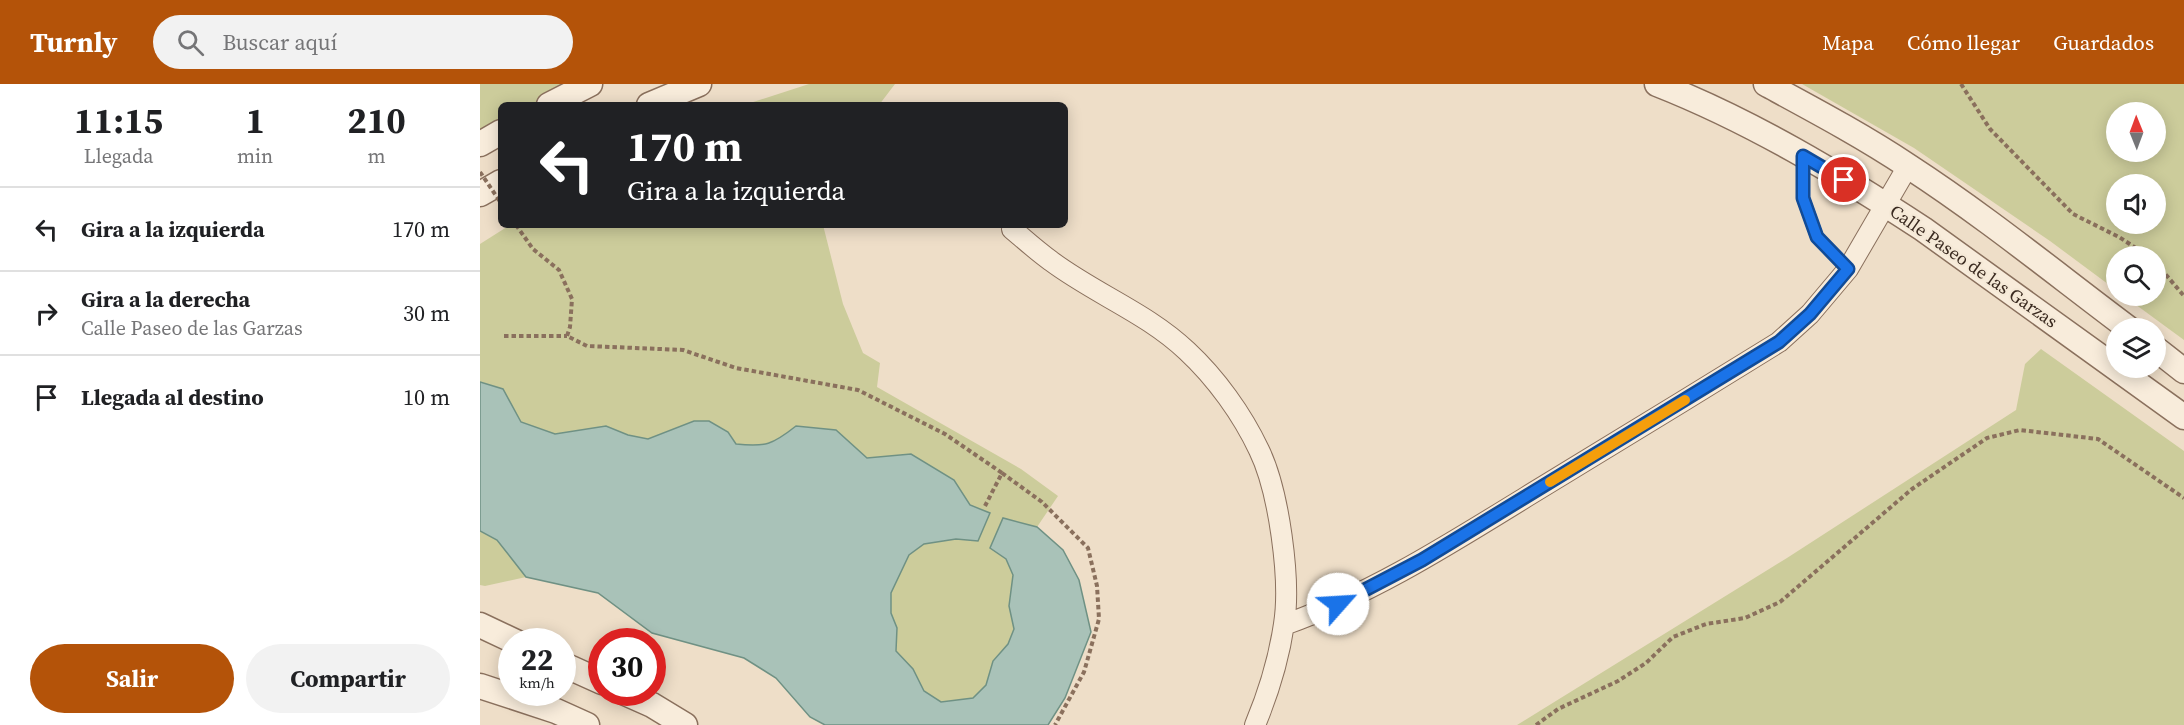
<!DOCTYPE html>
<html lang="es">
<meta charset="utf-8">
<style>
:root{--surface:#fff;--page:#f2f2f2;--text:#202124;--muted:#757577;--line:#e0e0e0;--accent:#b45309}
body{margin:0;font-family:"Source Serif 4",serif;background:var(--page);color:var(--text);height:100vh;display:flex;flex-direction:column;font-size:22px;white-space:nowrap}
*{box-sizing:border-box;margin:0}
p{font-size:20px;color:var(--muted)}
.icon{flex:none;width:33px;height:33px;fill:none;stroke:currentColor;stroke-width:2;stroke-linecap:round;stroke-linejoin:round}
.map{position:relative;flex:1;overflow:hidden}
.panel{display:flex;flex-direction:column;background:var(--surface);width:480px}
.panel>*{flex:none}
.top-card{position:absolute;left:18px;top:18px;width:570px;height:126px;border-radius:9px;box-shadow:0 3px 15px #0003;background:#202124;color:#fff;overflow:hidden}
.needle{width:39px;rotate:359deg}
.buttons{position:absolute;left:1626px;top:18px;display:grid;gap:12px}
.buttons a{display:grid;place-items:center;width:60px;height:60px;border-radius:50%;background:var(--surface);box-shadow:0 3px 15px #0003;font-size:30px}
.speed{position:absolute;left:18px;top:544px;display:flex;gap:12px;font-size:30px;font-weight:700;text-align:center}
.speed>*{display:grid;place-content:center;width:78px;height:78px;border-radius:50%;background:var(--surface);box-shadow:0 3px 15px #0003;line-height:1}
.speed small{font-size:15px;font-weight:400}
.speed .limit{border:9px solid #d22;background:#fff;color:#111}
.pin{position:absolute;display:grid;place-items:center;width:51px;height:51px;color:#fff;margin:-26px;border:3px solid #fff;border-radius:50%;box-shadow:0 2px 6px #0007}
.me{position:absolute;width:66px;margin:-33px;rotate:64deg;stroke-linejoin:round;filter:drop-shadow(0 0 4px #0008)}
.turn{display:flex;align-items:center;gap:21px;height:126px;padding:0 30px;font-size:27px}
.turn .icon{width:78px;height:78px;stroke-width:2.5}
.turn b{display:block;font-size:42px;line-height:51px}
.eta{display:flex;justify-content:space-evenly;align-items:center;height:102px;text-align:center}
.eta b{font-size:36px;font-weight:700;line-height:42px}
.cta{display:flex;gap:12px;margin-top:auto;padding:12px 30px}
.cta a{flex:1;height:69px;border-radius:36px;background:var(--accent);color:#fff;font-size:24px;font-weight:700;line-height:69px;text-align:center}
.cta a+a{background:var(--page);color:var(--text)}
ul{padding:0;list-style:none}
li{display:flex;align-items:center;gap:18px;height:84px;padding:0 30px;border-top:2px solid var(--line)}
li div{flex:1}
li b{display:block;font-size:22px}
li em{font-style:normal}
header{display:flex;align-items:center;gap:36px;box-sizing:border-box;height:84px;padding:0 30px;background:var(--accent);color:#fff}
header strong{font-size:28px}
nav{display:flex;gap:33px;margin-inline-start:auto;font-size:21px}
.search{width:420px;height:54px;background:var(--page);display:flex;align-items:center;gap:15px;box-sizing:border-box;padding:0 21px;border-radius:33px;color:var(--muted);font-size:22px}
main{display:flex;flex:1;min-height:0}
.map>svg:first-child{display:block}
.green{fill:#cccc9b;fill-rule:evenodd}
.water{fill:#a9c2b8;stroke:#6f9184;stroke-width:1.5}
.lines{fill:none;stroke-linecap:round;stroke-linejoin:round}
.service-casing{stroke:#8a705d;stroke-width:14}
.minor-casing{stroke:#8a705d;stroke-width:22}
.tertiary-casing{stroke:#8a705d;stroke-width:27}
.path{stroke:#8a705d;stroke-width:4;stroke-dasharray:4.5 3;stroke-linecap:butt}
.service{stroke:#f8ecdb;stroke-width:10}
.minor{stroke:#f8ecdb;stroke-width:20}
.tertiary{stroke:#f8ecdb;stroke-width:24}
.path-bridge{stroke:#8a705d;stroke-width:4;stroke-dasharray:4.5 3;stroke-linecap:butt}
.route-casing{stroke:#114b97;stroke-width:15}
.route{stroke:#1a73e8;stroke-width:10}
.slow{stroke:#f59e0b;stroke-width:10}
.labels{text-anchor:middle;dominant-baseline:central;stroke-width:4.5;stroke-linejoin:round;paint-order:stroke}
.street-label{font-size:18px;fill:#3a2a20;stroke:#f5e9d7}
</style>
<header>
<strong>Turnly</strong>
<div class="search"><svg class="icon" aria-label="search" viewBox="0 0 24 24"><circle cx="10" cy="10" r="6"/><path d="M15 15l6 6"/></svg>Buscar aquí</div>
<nav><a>Mapa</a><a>Cómo llegar</a><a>Guardados</a></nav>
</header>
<main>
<section class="panel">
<div class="eta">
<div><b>11:15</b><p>Llegada</p></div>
<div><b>1</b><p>min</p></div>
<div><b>210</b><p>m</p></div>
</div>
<ul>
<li><svg class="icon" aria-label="left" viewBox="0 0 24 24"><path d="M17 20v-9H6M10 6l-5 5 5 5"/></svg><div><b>Gira a la izquierda</b></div><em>170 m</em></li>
<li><svg class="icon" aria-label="right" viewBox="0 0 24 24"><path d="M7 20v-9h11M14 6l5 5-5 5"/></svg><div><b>Gira a la derecha</b><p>Calle Paseo de las Garzas</p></div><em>30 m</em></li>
<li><svg class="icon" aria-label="arrive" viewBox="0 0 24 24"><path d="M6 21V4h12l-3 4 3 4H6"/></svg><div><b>Llegada al destino</b></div><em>10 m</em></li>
</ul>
<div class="cta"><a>Salir</a><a>Compartir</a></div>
</section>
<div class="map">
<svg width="1704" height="641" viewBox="0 0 1704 641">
<rect width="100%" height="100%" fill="#eedec8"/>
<path class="green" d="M0,0H94L52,21H21V41L0,56Z
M329,0H415L399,21H264Z
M1322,0H1704V256L1644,212H1676V172H1636V206L1570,157L1434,64ZM1676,28V68H1636V28ZM1676,100V140H1636V100Z
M30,141H343L363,220L383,269L400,279L397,303L541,385L578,412L557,443L523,434L511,464L526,475L533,491L529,522L534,545L528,560L513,577L506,601L493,614L461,618L444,607L433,585L416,567L417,544L411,529V509L429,471L444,460L476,455L498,457L509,429L490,421L474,396L431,370L387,374L356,346L317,342C292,361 286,363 255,360L248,348L214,337L168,355L148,351L126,342L75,350L41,338L23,305L0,298V160Z
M1561,265L1704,367V641H1037L1307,474L1536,326L1545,280Z
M0,447L17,456L46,493L5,502L0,501Z"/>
<path class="water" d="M0,298L23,305L41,338L75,350L126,342L148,351L168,355L214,337H229L248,348L256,360C286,363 292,361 316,342L356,346L387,374L431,370L474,396L490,421L510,429L498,457L476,455L444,460L429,471L411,509V529L417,544L416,567L433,585L444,607L461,618L493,614L506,601L513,577L528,560L534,545L529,522L533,491L526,475L510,464L523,434L557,443L583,466L599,496L611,548L585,614L568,641H345L330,633L296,594L264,574L172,549L118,509L46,493L17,456L0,447Z"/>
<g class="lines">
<g class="service-casing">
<path id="service" d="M1323,72V114L1337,153L1368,185"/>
</g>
<g class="minor-casing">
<path id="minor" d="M532,145C545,156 557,167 571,177C615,210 667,229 707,267C736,294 762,330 779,366C799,407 811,496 804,540C799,574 788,610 775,641
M804,541C891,510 968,461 1046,413C1130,362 1215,310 1299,258L1330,230L1368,185L1428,82"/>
</g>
<g class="tertiary-casing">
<path id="tertiary" d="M1177,0C1271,37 1359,90 1443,145L1704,333
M1286,0C1334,26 1383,52 1428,82C1505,132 1576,190 1648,244
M69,21L110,0
M169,21L219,0
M0,60L21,48
M0,110L21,98
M1676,265L1704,287
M0,541L36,558
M82,580L122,598
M0,602L76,627L107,641
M145,609L172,621L205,641"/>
</g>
<path class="path" d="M1481,0L1510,45L1593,130L1639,153L1668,172
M36,141L53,165L79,186L92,215L90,243L87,252L107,262L203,266L256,284L378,306L465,350L522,389L505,422
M1676,179L1704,212
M24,252H87
M522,389L562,418L608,464L617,502L619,535L604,588L575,641
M1056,641L1078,625L1138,597L1166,579L1193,553L1226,540L1265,534L1300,518L1432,405L1507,354L1540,346L1618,355L1704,414"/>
<use href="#service" class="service"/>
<use href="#minor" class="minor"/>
<use href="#tertiary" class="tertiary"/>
<path class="path-bridge" d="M0,88L21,119"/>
</g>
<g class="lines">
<g class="route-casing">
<path id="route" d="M858,520L942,476L1299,258L1330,230L1368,185L1337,153L1323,114V72L1364,96"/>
</g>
<use href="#route" class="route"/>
<path class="slow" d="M1070,398L1205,316"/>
</g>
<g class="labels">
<g class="street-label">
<text transform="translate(1494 182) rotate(35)">Calle Paseo de las Garzas</text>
</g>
</g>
</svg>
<div class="buttons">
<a><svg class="needle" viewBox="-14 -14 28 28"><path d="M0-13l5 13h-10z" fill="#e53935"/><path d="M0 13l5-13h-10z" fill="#757577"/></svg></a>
<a><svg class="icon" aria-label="sound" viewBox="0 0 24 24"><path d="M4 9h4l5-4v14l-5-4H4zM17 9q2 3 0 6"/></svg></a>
<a><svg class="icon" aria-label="search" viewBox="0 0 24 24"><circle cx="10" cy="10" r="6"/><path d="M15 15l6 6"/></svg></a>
<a><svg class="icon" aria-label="layers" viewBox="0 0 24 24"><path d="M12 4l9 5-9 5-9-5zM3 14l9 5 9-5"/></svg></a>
</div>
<div class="speed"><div>22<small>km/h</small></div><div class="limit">30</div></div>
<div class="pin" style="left:1364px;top:96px;background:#d93025"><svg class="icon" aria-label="arrive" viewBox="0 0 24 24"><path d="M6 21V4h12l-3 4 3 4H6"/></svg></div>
<svg class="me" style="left:858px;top:520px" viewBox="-20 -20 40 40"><circle r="19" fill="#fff"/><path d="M0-13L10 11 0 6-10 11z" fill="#1a73e8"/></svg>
<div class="top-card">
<div class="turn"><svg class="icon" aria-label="left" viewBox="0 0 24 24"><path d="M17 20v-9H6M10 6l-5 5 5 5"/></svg><div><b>170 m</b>Gira a la izquierda</div></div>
</div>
</div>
</main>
